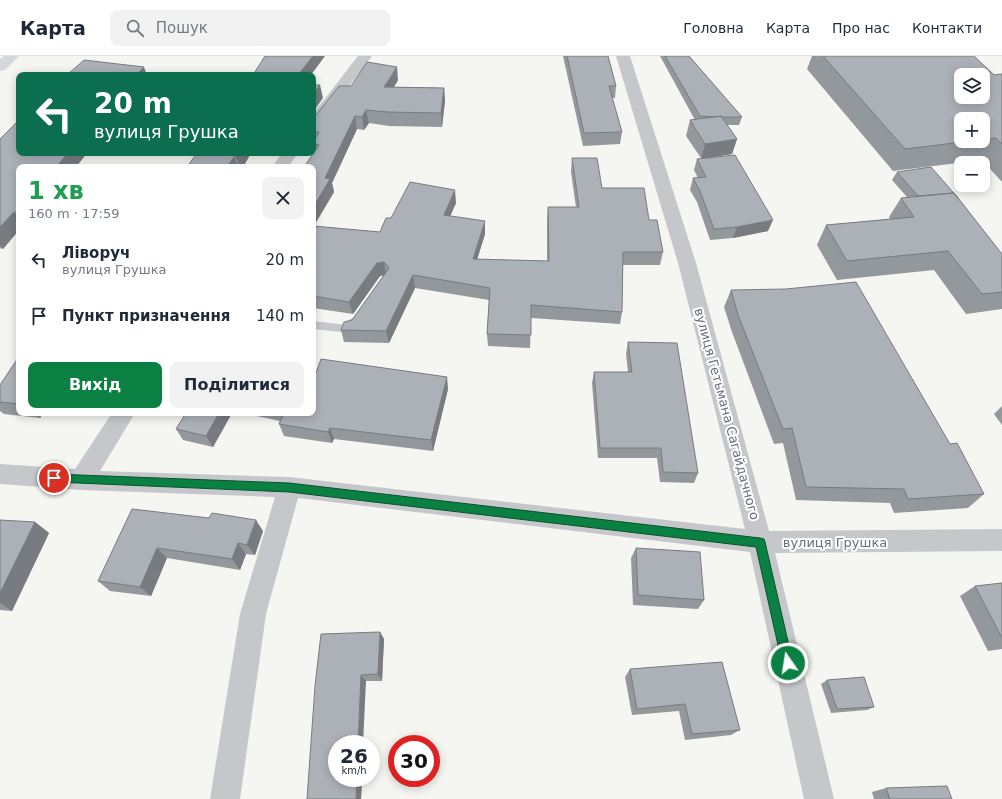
<!DOCTYPE html>
<html lang="uk">
<meta charset="utf-8">
<style>
:root{--surface:#fff;--page:#f2f2f3;--text:#1f2937;--muted:#747a83;--line:#e0e1e3;--accent:#0b8043}
body{margin:0;font-family:"DejaVu Sans",sans-serif;background:var(--page);color:var(--text);height:100vh;display:flex;flex-direction:column;font-size:15px;white-space:nowrap}
*{box-sizing:border-box;margin:0}
p{font-size:13px;color:var(--muted)}
.icon{flex:none;width:22px;height:22px;fill:none;stroke:currentColor;stroke-width:2;stroke-linecap:round;stroke-linejoin:round}
.map{position:relative;flex:1;overflow:hidden}
.panel{position:absolute;left:16px;top:108px;width:300px;height:252px;display:flex;flex-direction:column;background:var(--surface);border-radius:8px;box-shadow:0 2px 10px #0003}
.panel>*{flex:none}
.banner{position:absolute;left:16px;top:16px;width:300px;height:84px;border-radius:8px;box-shadow:0 2px 10px #0003;background:#0b6e4f;color:#fff;overflow:hidden}
.tools{position:absolute;left:954px;top:12px;display:grid;gap:8px}
.tools a{display:grid;place-items:center;width:36px;height:36px;border-radius:8px;background:var(--surface);box-shadow:0 2px 10px #0003;font-size:20px}
.speed{position:absolute;left:328px;top:679px;display:flex;gap:8px;font-size:20px;font-weight:700;text-align:center}
.speed>*{display:grid;place-content:center;width:52px;height:52px;border-radius:50%;background:var(--surface);box-shadow:0 2px 10px #0003;line-height:1}
.speed small{font-size:10px;font-weight:400}
.speed .limit{border:6px solid #d22;background:#fff;color:#111}
.pin{position:absolute;display:grid;place-items:center;width:34px;height:34px;color:#fff;margin:-17px;border:2px solid #fff;border-radius:50%;box-shadow:0 1px 4px #0007}
.me{position:absolute;width:44px;margin:-22px;rotate:347deg;stroke-linejoin:round;filter:drop-shadow(0 0 3px #0008)}
.turn{display:flex;align-items:center;gap:14px;height:84px;padding:0 12px;font-size:18px}
.turn .icon{width:52px;height:52px;stroke-width:2.5}
.turn b{display:block;font-size:28px;line-height:34px}
.round{display:grid;place-items:center;flex:none;width:42px;height:42px;border-radius:8px;background:var(--page)}
.headline{display:flex;align-items:center;justify-content:space-between;height:68px;padding:0 12px}
h1{font-size:24px;font-weight:600;line-height:30px;color:#1e9e55}
.button{display:flex;gap:8px;margin-top:auto;padding:8px 12px}
.button a{flex:1;height:46px;border-radius:8px;background:var(--accent);color:#fff;font-size:16px;font-weight:600;line-height:46px;text-align:center}
.button a+a{background:var(--page);color:var(--text)}
ul{padding:0;list-style:none}
li{display:flex;align-items:center;gap:12px;height:56px;padding:0 12px}
li div{flex:1}
li b{display:block;font-size:15px}
li em{font-style:normal}
header{display:flex;align-items:center;gap:24px;box-sizing:border-box;height:56px;padding:0 20px;background:var(--surface);border-bottom:1px solid var(--line)}
header strong{font-size:19px}
nav{display:flex;gap:22px;margin-inline-start:auto;font-size:14px}
.search{width:280px;height:36px;background:var(--page);display:flex;align-items:center;gap:10px;box-sizing:border-box;padding:0 14px;border-radius:8px;color:var(--muted);font-size:15px}
.map>svg:first-child{display:block}
.lines{fill:none;stroke-linecap:round;stroke-linejoin:round}
.service{fill:#c5c7cb;fill-rule:evenodd}
.minor{fill:#c5c7cb;fill-rule:evenodd}
.secondary{fill:#d4d8dc;fill-rule:evenodd}
.wall{fill:#93989d;fill-rule:evenodd}
.shaded-wall{fill:#787c80}
.building{fill:#abb1b7;stroke:#787c80;fill-rule:evenodd}
.route{fill:#0b8043;stroke:#07532c}
.labels{text-anchor:middle;dominant-baseline:central;stroke-width:4;stroke-linejoin:round;paint-order:stroke}
.street-label{font-size:13px;fill:#647182;stroke:#fff}
</style>
<header>
<strong>Карта</strong>
<div class="search"><svg class="icon" aria-label="search" viewBox="0 0 24 24"><circle cx="10" cy="10" r="6"/><path d="M15 15l6 6"/></svg>Пошук</div>
<nav><a>Головна</a><a>Карта</a><a>Про нас</a><a>Контакти</a></nav>
</header>
<div class="map">
<svg width="1002" height="743" viewBox="0 0 1002 743">
<rect width="100%" height="100%" fill="#f5f5f1"/>
<g class="lines">
<path class="service" d="M354,262L359,266L354,276L350,277L313,273V265L347,269L350,263Z"/>
<path class="minor" d="M358,0H372L318,71L313,73V58Z
M616,0H630L696,207L769,475L1002,473V495L775,497L834,743H804L750,496L298,442L266,558L240,743H210L240,558L275,441L81,434L0,428V408L75,413L112,357H135L100,415L289,421L745,473L678,207Z
M282,97H298L288,111H272Z"/>
<path class="secondary" d="M4,0H19L5,14L0,15V3Z"/>
</g>
<path class="wall" d="M563,0H608L616,30L615,42H612L622,76L620,88L583,90Z
M660,0H689L742,61L739,69H727L737,83L732,98L707,102L768,175L733,182L710,184L697,146L690,134L693,122H698L694,114L697,103L701,102L686,80L690,64H695Z
M812,0H974L994,19L1002,18V126L982,104L893,115L807,13ZM983,63V85H961Z
M398,24L394,31L444,32L445,45L442,71L389,70L369,67L364,74L357,73L332,127L334,136L314,170L380,176L391,162L456,147L450,160L485,178L477,204L547,205V164L548,151H576L571,116L572,102L602,132L649,164L663,196L660,209H623L622,256L620,268L531,262L530,292L488,290L487,278L489,244L415,232L389,287L344,286L341,274L352,264L384,219L380,220L353,258L313,252V111L314,96L313,91V60L316,59L351,30Z
M0,83L87,97L76,111H19V174L3,193L1,192L0,193Z
M251,97L243,111H187Z
M897,116L959,143L1002,198V253L966,258L934,214L837,224L817,189L826,169L890,163L889,161L901,142L907,141L892,124Z
M731,234L950,388L984,438L968,452L894,457L890,447L796,444L783,387L774,388L732,276L724,251Z
M628,286L698,417L694,427L660,426L657,402H598L592,327L594,316H628L626,298Z
M19,302V357H43L40,362L4,358L0,355V329Z
M448,333L433,395L334,383L332,387L284,380L279,368L280,365L242,357H313Z
M1002,350V369L994,358Z
M186,357H232L213,391L183,384L176,373Z
M209,462L263,475L255,499L246,498L240,514L167,502L151,540L110,535L98,525Z
M0,464L35,466L49,477L12,555L0,554Z
M636,492L704,544L698,553L633,549L631,502Z
M1002,527V593L988,595L960,540L975,530Z
M380,576L384,583L382,625H366L337,722H362L361,743H307Z
M630,613L740,674L731,679L685,684L679,655L632,659L625,621Z
M827,624L874,651L867,654L831,657L821,628Z
M886,732L952,743H874L872,736Z"/>
<path class="shaded-wall" d="M313,0H325L311,19H298Z
M144,11L147,19H136Z
M397,11L398,24L386,44L384,31Z
M320,29L323,42L313,56V38Z
M444,32L445,45L442,71L441,57Z
M366,54L369,67L364,74L362,61Z
M355,60L357,73L332,127L334,136L313,171V152L325,122Z
M737,83L732,98L701,103L705,88Z
M68,97H87L76,111H56Z
M238,97H251L243,111H240L236,101Z
M234,101L238,111H227Z
M455,134L456,147L445,172L444,159Z
M14,156L19,164V174L3,193L0,189V171Z
M773,164L768,175L733,182L737,171Z
M485,165V178L473,216V203Z
M384,206L386,219L380,220L353,258L349,246L377,207Z
M413,219L415,232L389,287L386,275Z
M447,321L448,333L433,395L431,384Z
M35,357H43L40,362Z
M219,357H232L213,391L206,380Z
M330,372L334,383L332,387L328,376Z
M256,464L263,475L255,499L247,489Z
M35,466L49,477L12,555L0,547V537Z
M238,487L246,498L240,514L232,503Z
M157,492L167,502L151,540L140,531Z
M380,576L384,583L382,625L378,618Z
M361,619L366,625L363,688H358Z
M357,722H362L361,743H356Z"/>
<path class="building" d="M265,0H313L298,19H253Z
M567,0H608L616,30H609L622,76L584,77Z
M665,0H689L742,61H721V60L716,61L700,60Z
M823,0H974L994,19L1002,18V88L996,82L983,84V63H961V85H971L905,93ZM961,19H983V41H961Z
M84,4L144,11L136,19H67Z
M367,6L397,11L384,31L444,32L441,57L387,56L366,54L362,61L355,60L325,122L330,123L313,152V111H304L319,89L313,88V87L319,76L313,75V60L316,59L339,30H351Z
M313,29H320L313,38Z
M721,60L737,83L705,88L690,64Z
M19,64V97H68L56,111H19V155L17,157L14,156L0,171V83Z
M197,97H238L236,101H234L227,111H187Z
M735,99L773,164L737,171L714,173L700,135L693,122L706,121L697,103Z
M572,102H597L602,132H644L649,164H657L663,196H623L622,256L531,249V279L487,278L490,232L413,219L386,275L341,274L344,266L352,264L389,212L384,206L377,207L349,246L313,240V170L380,176L386,162H391L410,126L455,134L444,159L485,165L473,203L549,205L548,151H579Z
M931,111L959,143L954,137L918,140L897,116Z
M954,137L1002,198V236L982,238L948,195L847,205L826,169L914,161L901,142Z
M856,226L950,388L957,387L984,438L908,443L904,433L806,431L792,372L783,373L738,259L731,234L786,233Z
M628,286L677,287L698,417L663,416L661,392H600L594,316H632Z
M18,302H19V348L0,346V329Z
M321,303L447,321L431,384L330,372L328,376L279,368L284,357H313V325Z
M186,357H219L206,380L176,373Z
M132,453L209,462L212,457L256,464L247,489L238,487L232,503L157,492L140,531L98,525Z
M0,464L35,466L0,537Z
M636,492L700,496L704,544L638,539Z
M1002,527V582L975,530Z
M380,576L378,618L361,619L358,688H337V722H357L356,743H307L315,630L321,578Z
M722,606L740,674L692,678L685,648L637,653L630,613Z
M864,621L874,651L837,653L827,624Z
M947,730L952,743H890L886,732Z"/>
<path class="route" d="M54,418L289,427L760,482L764,483L765,486L793,607L792,611L788,613L784,611L782,607L756,491L289,436L54,426L50,422Z"/>
<g class="labels">
<g class="street-label">
<text transform="translate(727 358) rotate(75)">вулиця Гетьмана Сагайдачного</text>
<text x="835" y="486">вулиця Грушка</text>
</g>
</g>
</svg>
<div class="tools">
<a><svg class="icon" aria-label="layers" viewBox="0 0 24 24"><path d="M12 4l9 5-9 5-9-5zM3 14l9 5 9-5"/></svg></a>
<a>+</a>
<a>−</a>
</div>
<div class="speed"><div>26<small>km/h</small></div><div class="limit">30</div></div>
<div class="pin" style="left:54px;top:422px;background:#d93025"><svg class="icon" aria-label="arrive" viewBox="0 0 24 24"><path d="M6 21V4h12l-3 4 3 4H6"/></svg></div>
<svg class="me" style="left:788px;top:607px" viewBox="-20 -20 40 40"><circle r="17" fill="#0b8043" stroke="#fff" stroke-width="3"/><path d="M0-11L8 9 0 5-8 9z" fill="#fff"/></svg>
<div class="banner">
<div class="turn"><svg class="icon" aria-label="left" viewBox="0 0 24 24"><path d="M17 20v-9H6M10 6l-5 5 5 5"/></svg><div><b>20 m</b>вулиця Грушка</div></div>
</div>
<section class="panel">
<div class="headline"><div><h1>1 хв</h1><p>160 m · 17:59</p></div><a class="round"><svg class="icon" aria-label="close" viewBox="0 0 24 24"><path d="M6 6l12 12M18 6L6 18"/></svg></a></div>
<ul>
<li><svg class="icon" aria-label="left" viewBox="0 0 24 24"><path d="M17 20v-9H6M10 6l-5 5 5 5"/></svg><div><b>Ліворуч</b><p>вулиця Грушка</p></div><em>20 m</em></li>
<li><svg class="icon" aria-label="arrive" viewBox="0 0 24 24"><path d="M6 21V4h12l-3 4 3 4H6"/></svg><div><b>Пункт призначення</b></div><em>140 m</em></li>
</ul>
<div class="button"><a>Вихід</a><a>Поділитися</a></div>
</section>
</div>
